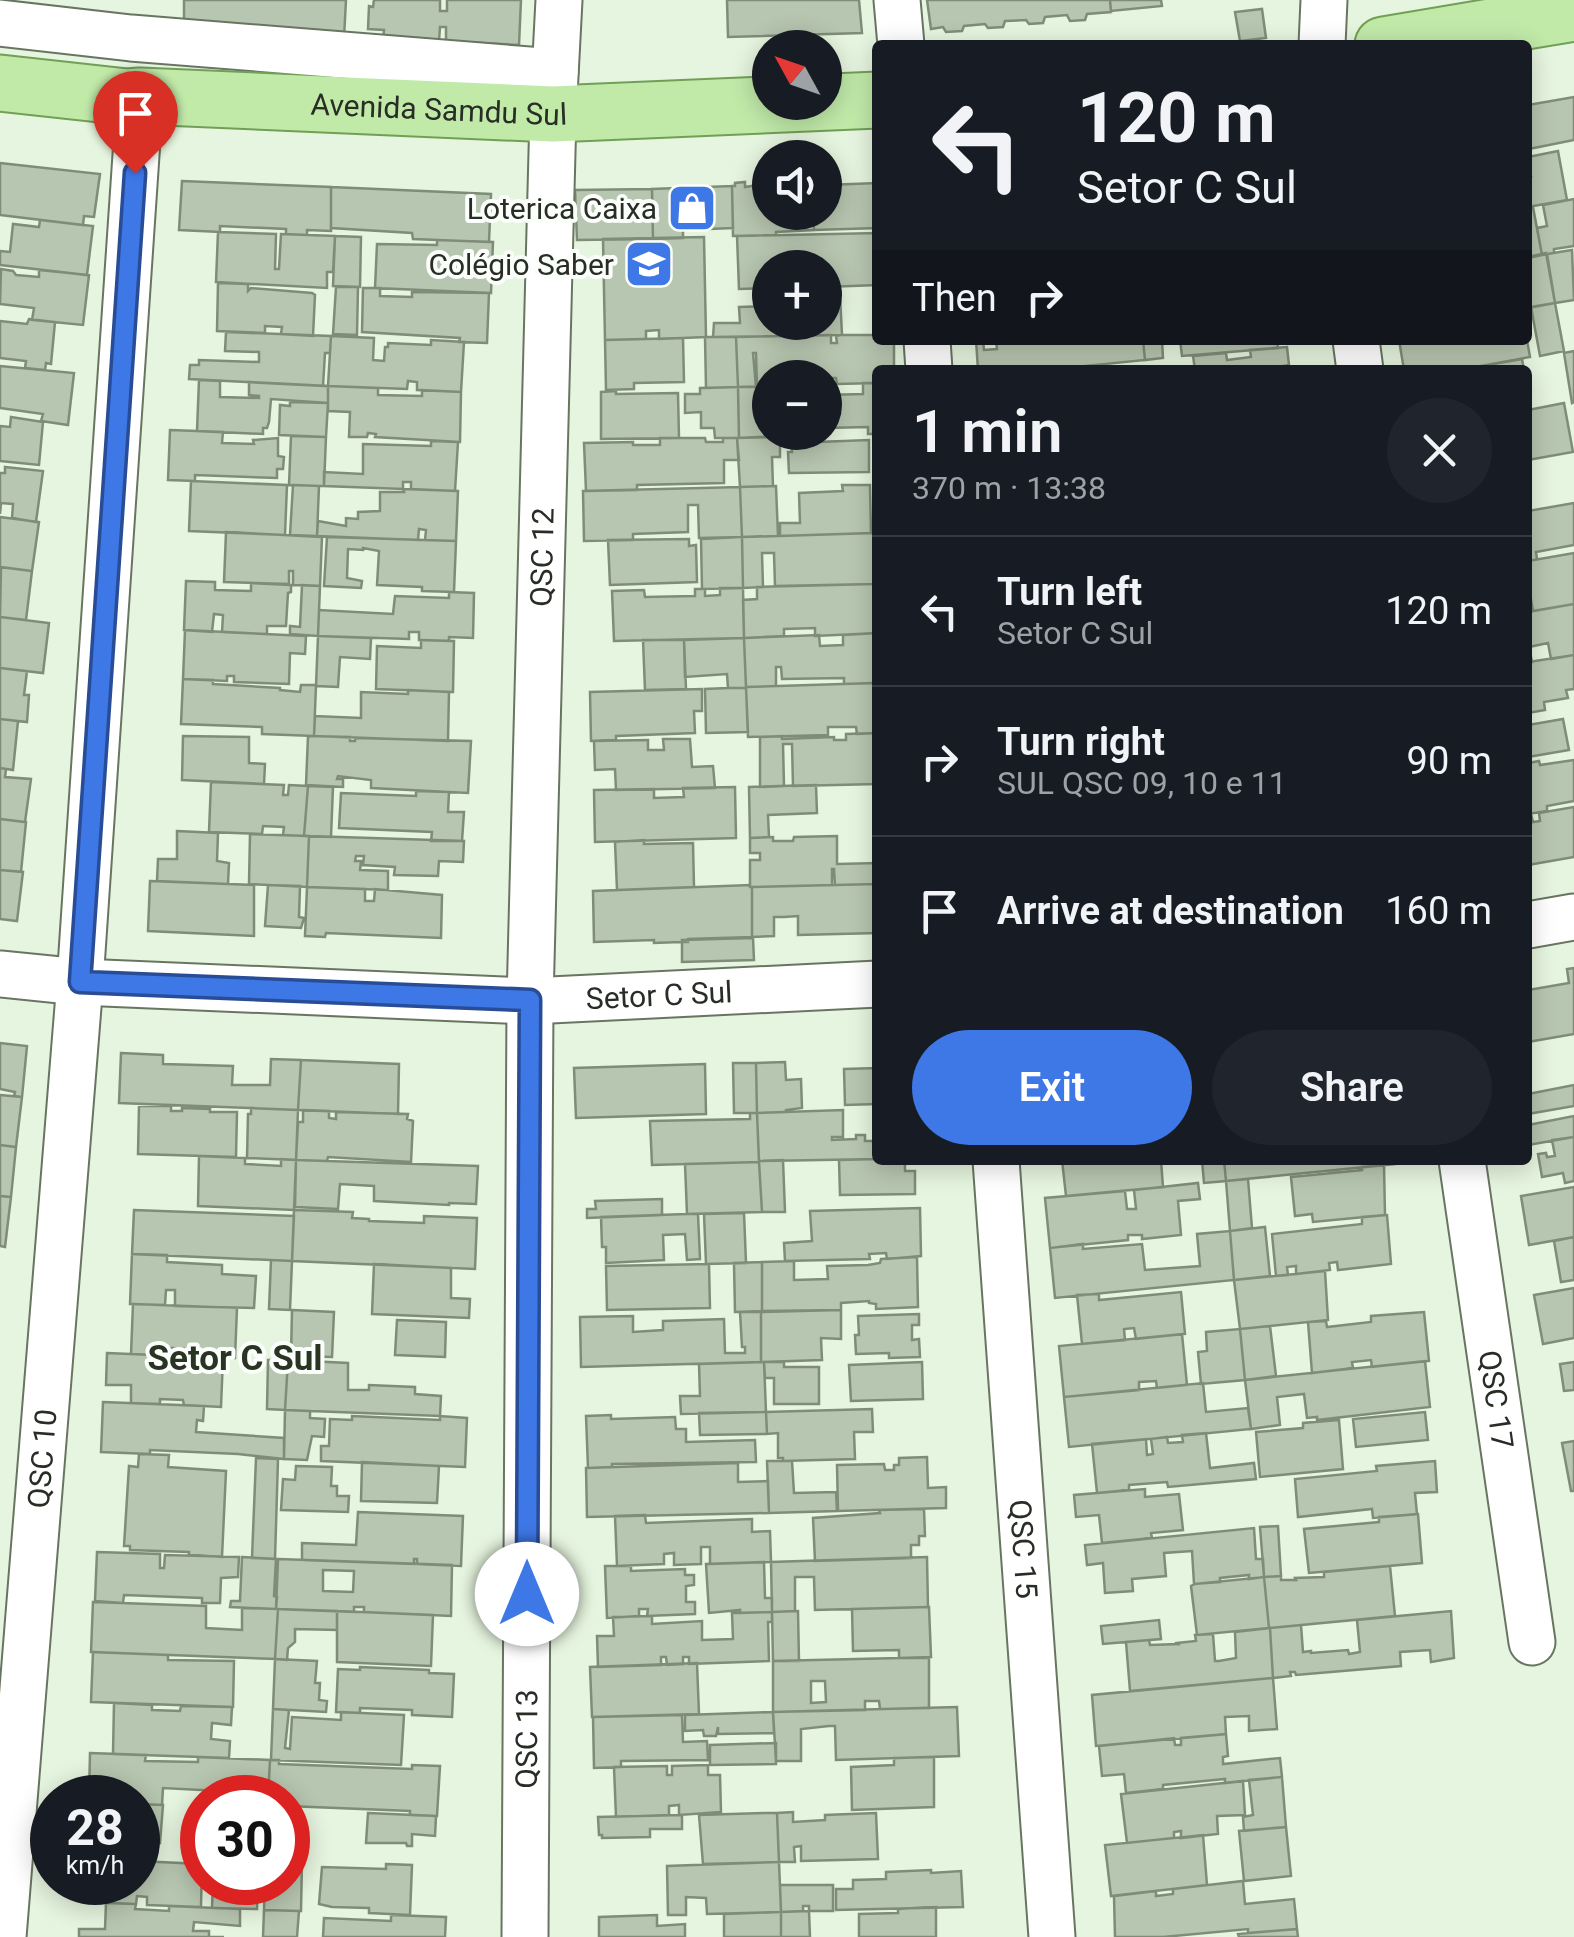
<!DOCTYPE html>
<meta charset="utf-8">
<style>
:root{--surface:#171b24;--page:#20242c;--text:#f1f3f6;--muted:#9ea1a6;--line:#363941;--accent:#3e77e6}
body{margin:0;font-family:Roboto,sans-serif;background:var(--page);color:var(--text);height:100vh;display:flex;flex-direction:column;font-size:38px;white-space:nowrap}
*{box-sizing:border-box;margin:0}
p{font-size:32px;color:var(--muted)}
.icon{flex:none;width:55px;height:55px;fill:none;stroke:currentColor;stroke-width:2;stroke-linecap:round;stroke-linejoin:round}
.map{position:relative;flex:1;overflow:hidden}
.drawer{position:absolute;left:872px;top:365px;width:660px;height:800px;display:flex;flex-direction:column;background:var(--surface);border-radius:10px;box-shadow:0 5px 25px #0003}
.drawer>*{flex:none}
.banner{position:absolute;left:872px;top:40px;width:660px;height:305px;border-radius:10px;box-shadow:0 5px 25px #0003;background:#171b24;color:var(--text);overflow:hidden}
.needle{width:65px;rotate:310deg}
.fabs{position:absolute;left:752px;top:30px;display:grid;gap:20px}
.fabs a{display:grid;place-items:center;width:90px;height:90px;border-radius:50%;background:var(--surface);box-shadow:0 5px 25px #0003;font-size:50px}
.speed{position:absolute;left:30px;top:1775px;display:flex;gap:20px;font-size:50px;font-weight:700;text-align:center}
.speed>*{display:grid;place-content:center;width:130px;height:130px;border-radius:50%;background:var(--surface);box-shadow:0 5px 25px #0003;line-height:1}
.speed small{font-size:25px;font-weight:400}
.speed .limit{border:15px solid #d22;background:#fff;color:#111}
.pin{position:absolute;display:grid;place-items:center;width:85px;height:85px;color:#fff;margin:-102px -42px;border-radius:50% 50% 50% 0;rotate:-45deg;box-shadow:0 0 10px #0007}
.pin .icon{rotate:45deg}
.me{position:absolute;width:110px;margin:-55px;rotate:0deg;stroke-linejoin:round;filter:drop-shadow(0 0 8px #0008)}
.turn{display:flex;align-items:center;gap:35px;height:210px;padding:0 40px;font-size:45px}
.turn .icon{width:130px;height:130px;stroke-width:2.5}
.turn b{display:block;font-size:70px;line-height:85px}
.then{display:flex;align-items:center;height:95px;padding:0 40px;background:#0003;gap:20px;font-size:38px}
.round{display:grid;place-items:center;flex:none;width:105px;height:105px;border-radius:52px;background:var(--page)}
.head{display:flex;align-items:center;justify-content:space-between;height:170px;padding:0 40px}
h1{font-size:60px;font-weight:600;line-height:75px}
.primary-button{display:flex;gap:20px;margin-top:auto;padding:20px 40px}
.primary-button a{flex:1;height:115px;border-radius:60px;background:var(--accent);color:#fff;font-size:40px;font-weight:600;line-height:115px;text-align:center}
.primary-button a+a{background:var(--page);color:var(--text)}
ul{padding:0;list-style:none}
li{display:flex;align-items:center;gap:30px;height:150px;padding:0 40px;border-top:2px solid var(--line)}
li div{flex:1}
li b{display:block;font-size:38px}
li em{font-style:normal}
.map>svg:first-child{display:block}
.building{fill:#b7c6b0;stroke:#7f8d78;stroke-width:2.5;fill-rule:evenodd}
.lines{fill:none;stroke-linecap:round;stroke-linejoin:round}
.minor-casing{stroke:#687561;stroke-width:49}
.major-casing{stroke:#719f55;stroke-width:59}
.minor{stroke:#fff;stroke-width:45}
.major{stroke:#c1eaa9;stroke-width:55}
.route-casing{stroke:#284d96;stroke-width:25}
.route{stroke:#3e77e6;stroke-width:18}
.labels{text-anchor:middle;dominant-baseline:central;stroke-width:8;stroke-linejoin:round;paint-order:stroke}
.street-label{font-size:30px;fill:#282d25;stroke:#fbfefa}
.poi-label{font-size:30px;fill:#282d25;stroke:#fbfefa;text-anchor:end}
.quarter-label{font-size:35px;font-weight:bold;fill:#293423;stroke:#fbfefa}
</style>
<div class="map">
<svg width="1574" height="1937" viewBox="0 0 1574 1937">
<rect width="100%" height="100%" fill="#e6f5df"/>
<path class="building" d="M184,0H346L344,38L184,34Z
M374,0H440V11H447V0H521L519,45L446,41V27H440L439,41L383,40L384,30L368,29L369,6L373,7Z
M727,0H859L862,33L728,37Z
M1110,0L1111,12L1087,14L1085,20L1070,21L1067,15L1045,17L1043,23L1029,24L1026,20L1005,21L1003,27L988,28L985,24L964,26L962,31L946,32L943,27L931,29L927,0Z
M1110,0H1161L1162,6L1111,11Z
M1262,9L1266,38L1240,41L1235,12Z
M1574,97V140L1529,149L1528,105Z
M1558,151L1567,200L1528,207V176H1531L1530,173L1528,174V157Z
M0,163L100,174L94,217L84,216L83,225L0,215Z
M182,181L331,187V231L307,230V235L286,234V229L220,226V232L179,230Z
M745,182V187L770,183V212H813L814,230L776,232V235L733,236L732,186H735V183Z
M878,183V228L814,230L813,212H825V185Z
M732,186L733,228L683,230V238L653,239L652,189Z
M331,187L491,194L489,242L413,239L412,233L331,228Z
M652,189L653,239L577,240L575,190Z
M1574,199V246L1554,249V253L1542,255L1537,228L1547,226L1543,205Z
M1528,207H1533L1542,255L1528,258Z
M40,220L93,226L87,275L0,265V251L10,252L13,224L39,227Z
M218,232L276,234L275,269H279L281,234L335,236L333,272H327V288L216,282Z
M878,233V285L825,287V268H770V288L739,289L737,236Z
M335,236L361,237L360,287L333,286Z
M704,237L706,337L659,339V330L646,331V339L605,340L603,239Z
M437,240L493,242L491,293L375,288L377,244L437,245Z
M1572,250L1574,300L1555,303L1547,254Z
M1546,253L1555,303L1528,308V257Z
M1,269L13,271L16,275L39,277V270L89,275L83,325L32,320L34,308L0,304Z
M218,283L248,284V291L251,288L312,293L315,295L313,336L281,334L282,327L265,326V333L217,331Z
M336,287H358L357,335L333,334Z
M363,288H380V296L412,297V292L489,293L487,343L459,342L460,338L362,332Z
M840,295L842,335L713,337L714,323H740L739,307L770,306V322H825V296Z
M1555,303L1564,351L1540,356L1531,307Z
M29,319L55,322L51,364L46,363L45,370L25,368L26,361L0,358V321L27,324Z
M226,332L331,336L330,353H325L323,386L189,379L190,365H199V360L259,362V352L225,351Z
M831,335V343H837L836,336L842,335H878V340H894V370H878V383L837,384L836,378H770V386L757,387L756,353H753L756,387H738L736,337Z
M331,336L374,338L373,360L384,361L385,347H388V343L431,345V340L464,342L461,392L417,390V382L408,381L407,389L328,386Z
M705,337H736L738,387L706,388Z
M683,338L684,382L634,383V389L606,390L605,340Z
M976,340H983L984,350L997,349L996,340H1097V343L1143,340L1145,360L1046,370H1008V368L978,370Z
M1143,340H1162L1163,358L1145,360Z
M1180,340H1277L1278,348L1182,356Z
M1399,340H1527L1530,357L1459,370H1404Z
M1287,347L1289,365L1283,366V370H1195L1193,356L1226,353L1227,360L1251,357L1250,350Z
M1574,351V402L1572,403L1564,353Z
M1522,359L1524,370H1459Z
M0,366L74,373L68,425L41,421L43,414L0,408Z
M199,380L220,381V397L259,398V396L249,395V382L328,386V403L271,399L269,422L267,428H263V434L197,431Z
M863,383H878V434H868V427L825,428V395L863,394Z
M328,386L378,388V395L422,396V390L461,392L460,442L375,437L376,434L368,433L367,437H349L350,412L328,411Z
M770,386V432H808V436L739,438L738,387Z
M738,387L739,438H715L714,428H701V412L685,413V394H700V388Z
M616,391V394L678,393L679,438L601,439V392Z
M290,402L328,403L326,437L279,435L280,405L290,406Z
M1564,403L1573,452L1528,460V410Z
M11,417L43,422L39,465L0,461V426L10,427Z
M170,430L223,432L222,443L254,444L253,440L278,438V456L284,457L283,469H277V478L195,475V481L168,480Z
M291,436L326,437L324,486L289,485Z
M780,436V457H772L773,486L740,487L737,438Z
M660,438H705L706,442H723V438H737L739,460H724V483L637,485V490L586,491L584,443L633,442V445H660Z
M869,440V472L789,473L788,452H792L791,443Z
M431,441L458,442L455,491L411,489V482H403V489L324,486V472L363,474V444L431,446Z
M5,467L43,471L36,522L12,518L13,504L1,503L0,514V473H5Z
M191,481L287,485L285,535L189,531Z
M293,485L319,486L317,536L290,535Z
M842,485H870L871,533L780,536V523H800L799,493L843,491Z
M776,486L778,536L742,537L740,487Z
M740,487L742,537L699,538L698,505H688V532L633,534V540L584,541L583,491Z
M403,489L458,491L456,541L425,540L426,530L419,529L418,540L317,536L318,521L346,526V518L358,519V512L380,511V492H404Z
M1574,503V545L1536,552L1537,559L1528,561V511Z
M0,517L39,522L32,571L0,567Z
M226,532L322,537L320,586L293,585V571H289V584L224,582Z
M875,533V584L775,586L774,553H762L763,587L743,588L742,537Z
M327,537L456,541L454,592L422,591V587L377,585L379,551L363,548V550L348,549L347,578L362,581L361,588L324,586Z
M742,537L743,588L702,589L701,539Z
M689,539V546L696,545L697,582L610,585L608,540Z
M1574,553V604L1533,611L1528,582V561Z
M1,567L32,571L26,620L0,617Z
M186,581L215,582V590L251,591V583L291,585V592L288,593L286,626H267V634L222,632L223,615L214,614L212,632L184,630Z
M875,584H878V633L815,636V628L784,629V636L744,638L743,600L757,599V587Z
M302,585L320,586L318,636L290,634V626L300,627Z
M720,588H743L744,638L614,641L612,591L644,590L645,597L695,596V589H705V596L720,595Z
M449,592L474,593L473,638L449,637V641L419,640V632H409V639L318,636L319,610L393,614L395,596L449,598Z
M1574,604V655L1551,659L1548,643L1529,647L1532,662H1528V612Z
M0,617L49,623L43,673L0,668Z
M185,630L306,636L305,654L290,653L289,684L234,682V676H227V681L183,679Z
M878,633V683L844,684V678L782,679L781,667H776V686L746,687L744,638L819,635L820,646L843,645V635Z
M318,636L371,638L370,659L340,657L338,687L316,686Z
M744,638L746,688H728L727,674L685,677L684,640Z
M421,640L454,641L453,692L376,689L377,646L421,648Z
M643,640H684L686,689L645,690Z
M1574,655V689L1566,690L1568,698L1544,702L1545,710L1528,713V662Z
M0,668L27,671L24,695H29L27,722L0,719Z
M183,679L213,680V684L280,688V690L300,692L301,685H316L314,736L262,734V727L181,724Z
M874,683H878V733L857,734L856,727H828V735L748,737L746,687Z
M728,688H746L748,732L706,733L705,689Z
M702,689V711H694L695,733L616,736V740L591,741L590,692Z
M408,690L449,692L448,741L314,736L315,716L361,718V692L408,694Z
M0,719L18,721L13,770L0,768Z
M1563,719L1569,750L1528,757V725Z
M877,733L878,784L793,786L792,744H783L784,786L760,787V737L782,736V739L834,737V740H846V734Z
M183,736L249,737V763L265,764L264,784L182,780Z
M308,736L350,737V741H355V738L471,741L468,793L371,788V780L338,776L337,779H343V787L306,785Z
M663,739H690L692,767L713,766L715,788L616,790L615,769L595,770L594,741L648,740V750H664Z
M1574,760V801L1547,806V811L1528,814V763L1539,761L1540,765Z
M0,768L6,769L5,777L31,779L25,822L0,819Z
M211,782L284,785L283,795H288L289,785L308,786L304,836L283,835L284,827L263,826L262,834L209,832Z
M816,785L817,813L768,815L769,837L750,838L749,787Z
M308,786L333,787L331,837L304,836Z
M735,787L736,838L595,842L594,790L654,789V798L684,797L683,788Z
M416,791L449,792L448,812H464L462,841H431L432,832L339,828L341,793L416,796Z
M1574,807V857L1528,865V814H1531L1533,822L1540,821L1539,813Z
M0,819L26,822L21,872L0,870Z
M177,831L218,833L217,861L229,863L228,884L157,881L158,859H177Z
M250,834L309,836L307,887L249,884Z
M309,836L464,841L463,862L439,861L438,876L394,875L395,867L363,865L364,856H356L355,861H361L360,870L388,871V890L307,887Z
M837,836V864L878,863V884L835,885L834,869H832V885L750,887V860H760V853H750V838L773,837V841H793L794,837Z
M644,840V844L693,843L694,887L617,890L615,842Z
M0,870L23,872L17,921L0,919Z
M150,881L254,885V936L148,931Z
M878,884V933L798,935V916L784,917H774V936L752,937V887Z
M268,885L300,886L299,917L304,918L301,928L265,926Z
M750,885V887H752V937L688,939V942H681L654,943V940L594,942L593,891Z
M307,887L365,889V901H374L375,889L442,895L441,938L326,933L325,937L305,936Z
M753,938L754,960L682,962V940Z
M1574,968V1034L1528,1042V990L1569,983L1567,969Z
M0,1043L27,1046L22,1097L14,1096L15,1092L0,1089Z
M121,1053L163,1055V1064L233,1066L232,1085H270L271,1059L301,1060L298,1110L119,1103Z
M301,1060L399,1064L398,1114L298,1110Z
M785,1062L786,1080L801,1079L802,1108L786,1110V1112L757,1113L756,1063Z
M733,1063H756L757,1113H734Z
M705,1064L706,1114L576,1118L574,1068Z
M878,1068V1104L845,1105L844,1069Z
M1574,1085V1106L1528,1114V1094Z
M0,1095L22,1097L16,1147L0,1145Z
M139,1106H171V1111H182V1108L210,1109V1112H237L236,1157L138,1154Z
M251,1108L298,1110L296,1160L247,1158L248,1114H251Z
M303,1110L329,1111V1118L336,1119V1112L408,1114L407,1119L413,1121L411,1162L328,1157L327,1161L296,1160L298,1122H303Z
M843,1110V1137H832V1140L856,1139V1135H865V1141H878V1159L759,1161L757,1113Z
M750,1113H757L759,1162L652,1165L650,1121L750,1119Z
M1574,1116V1137L1528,1145V1125Z
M1574,1137V1181L1565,1183L1563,1173L1542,1177L1538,1154L1546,1153L1547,1157L1555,1156L1552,1140Z
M0,1145L16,1147L11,1197L0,1196Z
M199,1156L245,1158V1164L281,1166V1159L296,1160L294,1210L198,1206Z
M878,1159L905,1160V1171H915V1194L840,1195L839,1160Z
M296,1160L478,1166L476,1204L449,1203V1205L374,1201V1186L340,1184L338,1209L295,1207Z
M783,1160L785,1212H762L759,1161Z
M1062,1160H1161L1163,1187L1066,1196Z
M1202,1160H1224L1226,1181L1204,1183Z
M1224,1160H1395V1164L1226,1181Z
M759,1162L762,1212L687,1214L685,1164Z
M1384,1165L1385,1215L1313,1222L1312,1214L1295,1216L1291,1177L1362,1170V1167Z
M1248,1179L1252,1228L1230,1231L1226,1181Z
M1198,1183L1200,1199L1178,1201L1181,1235L1142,1239V1235H1128V1240L1050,1248L1045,1198L1125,1191L1127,1209H1136L1134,1190Z
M1574,1187V1237L1529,1245L1521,1196Z
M0,1196L11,1197L5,1247L0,1246Z
M662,1199V1215L587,1218V1209H596L595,1201Z
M920,1208L921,1256L887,1259L886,1253L869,1254L870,1259L785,1261L784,1243L812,1241L810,1211Z
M134,1210L294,1216L292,1261L132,1254Z
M294,1210L353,1212L352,1218L369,1219V1221L424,1223V1216L477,1218L475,1269L292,1261Z
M744,1213L746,1263L706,1264L704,1214Z
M687,1214H698L700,1259L687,1260L685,1234L663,1235L664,1260L606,1263V1247H602L601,1217Z
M1387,1215L1391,1264L1338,1270L1337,1262L1329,1263L1330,1270L1296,1274V1266L1287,1267L1288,1275L1276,1276L1272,1234L1362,1224V1217Z
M1265,1227L1270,1276L1234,1280L1230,1231Z
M1230,1231L1234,1280L1055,1298L1050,1248L1083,1244V1249L1142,1244L1145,1270L1200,1266L1197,1234Z
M1574,1237V1280L1561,1282L1554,1241Z
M132,1254L167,1255V1262L222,1265V1274L256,1276L254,1308L175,1306V1290H166L165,1305L130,1304Z
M917,1257L918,1307L876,1309V1304L869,1303V1301L841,1303V1310L762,1311V1262L794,1261V1280L828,1279L827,1266L868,1265L880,1263L881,1259Z
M271,1260L292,1261L290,1310L269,1309Z
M762,1262V1311L735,1312L734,1263Z
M374,1264L451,1268V1298L470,1299L469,1318L372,1314Z
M709,1264L710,1308L607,1310L606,1266Z
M1325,1271L1328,1320L1240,1329L1234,1280Z
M1574,1288V1338L1543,1344L1534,1295Z
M1181,1292L1185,1334L1136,1339L1134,1328L1124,1329L1125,1340L1082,1344L1077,1295L1099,1294V1300Z
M133,1304L237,1308L235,1358L200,1357L201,1350L159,1347L158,1355L131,1354Z
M292,1310L334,1312L332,1357L291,1356Z
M841,1310V1339L821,1338L822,1360L761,1362V1312Z
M740,1312H761V1362L581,1367L580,1317L633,1316V1332L663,1330V1321L724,1319L725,1353H745V1347H742Z
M1424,1312L1429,1361L1372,1367L1371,1360L1352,1362L1353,1368L1312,1373L1308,1322L1326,1321L1327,1327L1371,1322V1316Z
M919,1314V1325H912V1340L919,1339L920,1357L889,1358V1353L856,1354L855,1335H859L858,1316Z
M397,1320L446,1322L445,1357L395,1355Z
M1270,1326L1276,1376L1245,1380L1240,1329Z
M1240,1329L1245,1380L1201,1384L1198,1352L1207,1351L1206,1332Z
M1182,1334L1187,1385L1157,1388L1156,1381L1139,1382V1390L1064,1397L1059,1346Z
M107,1353L223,1358L221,1407L184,1405L183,1400L160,1399V1404L131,1403V1385H106Z
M268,1360H288L285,1410L267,1409Z
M288,1360L348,1363V1390H369V1385L415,1387V1394L441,1396L440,1416L285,1410Z
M1425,1361L1430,1407L1317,1420V1417L1307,1418L1304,1394L1277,1397L1280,1425L1251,1429L1245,1380Z
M764,1362H784V1367H819V1404H774V1378H765Z
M764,1362L766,1412L681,1414L680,1396H700L699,1364Z
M922,1362L923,1399L851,1401L849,1365Z
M1574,1362V1390L1564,1391L1560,1364Z
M1203,1383L1206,1412L1248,1408L1251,1429L1069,1447L1064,1397Z
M103,1402L204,1406L203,1421L197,1420L196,1432L284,1438V1459L238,1454L150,1450V1454L101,1452Z
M872,1409L873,1432H854L855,1459L783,1461V1458H778V1433L767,1434L766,1412Z
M285,1410L310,1411V1418L325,1419L324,1437L312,1436L307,1460L284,1459Z
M766,1412L767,1434L700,1435L699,1413Z
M1425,1412L1428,1440L1356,1447L1353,1419Z
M611,1415V1419L675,1417L676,1429H686V1442L755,1440L756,1462L612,1464V1467L588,1468L586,1416Z
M352,1416L440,1420V1416L467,1418L465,1467L321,1461V1446H329L330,1419L352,1420Z
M1339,1420L1343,1469L1260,1477L1256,1432L1303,1428V1423Z
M1206,1433L1210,1468L1254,1463L1256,1479L1168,1487L1167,1482L1129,1485V1490L1097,1493L1092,1444L1146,1439L1147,1455L1153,1454L1151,1439L1167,1437L1168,1443L1183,1442L1182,1435Z
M1574,1441V1491H1571L1562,1443Z
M139,1454L169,1455L168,1467L226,1471L222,1557L189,1555V1552L130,1550V1546H124L129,1466L138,1467Z
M927,1457L928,1488L946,1487V1508L838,1511L837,1465L884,1464L885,1470H894V1465H899V1458Z
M256,1458L278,1459L275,1559L252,1558Z
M767,1461H792L794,1493L836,1492L837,1511L769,1513Z
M1435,1461L1437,1492L1415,1493L1417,1514L1373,1518L1372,1509L1298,1517L1295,1479L1377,1471L1376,1466Z
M362,1462L439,1466L437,1503L361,1501Z
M738,1463V1482L768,1481L769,1513L587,1517L586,1468Z
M296,1466L332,1467L331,1486H337V1496H349L348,1512L281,1510L283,1479L295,1480Z
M1145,1489V1497L1179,1494L1183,1530L1151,1533L1152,1538L1102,1543L1099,1515L1076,1517L1074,1495Z
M924,1509L925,1536H919V1545H911V1558L815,1561L813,1518L880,1513L879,1510Z
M358,1512L463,1516L461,1566L417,1564V1559H414V1564L302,1560V1543L356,1545Z
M1418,1514L1422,1563L1309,1573L1304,1529L1379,1522V1517Z
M645,1515L646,1523L752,1519V1532L770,1531L771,1562L710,1564V1547H701V1564L674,1565V1553L664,1554V1564L617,1566L615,1516Z
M1278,1526L1281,1576L1264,1577L1260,1527Z
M1254,1528L1256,1559H1263L1264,1577L1249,1579V1575L1220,1578V1582L1194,1584L1192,1551L1164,1553L1166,1576L1132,1579L1133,1591L1105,1593L1103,1563L1087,1565L1085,1545Z
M97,1552L160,1554V1568H164L165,1555L239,1557L238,1577L221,1578L220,1603H202V1598L124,1595L123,1603L95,1601Z
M242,1557L276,1559L274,1596L277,1597L276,1609L230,1607L231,1601H240Z
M927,1557L928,1607L815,1610L814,1577H795V1611L772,1612L771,1562Z
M278,1559L452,1565L451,1616L364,1612V1607H354V1612L276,1609ZM323,1570L354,1571L353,1592L323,1591Z
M764,1562L765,1598H772V1612L740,1613V1610L709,1613L706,1564Z
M605,1566H631V1571L685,1569V1575H694V1585L686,1586V1602H695V1614L647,1616L648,1609H639V1616L607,1618Z
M1390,1566L1395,1616L1269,1628L1264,1577L1281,1576V1580H1296L1295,1578L1324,1577V1572Z
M1264,1577L1269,1628L1197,1635L1191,1586L1195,1584Z
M93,1602L206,1606V1628L242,1630V1608L278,1609L275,1659L91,1652Z
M929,1607L931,1657L899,1658V1650L853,1651L852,1609Z
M278,1609L337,1611V1630L295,1629V1642L288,1648L287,1660L275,1659Z
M337,1611L433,1615L431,1666L337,1662Z
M798,1611L799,1661H773L772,1612Z
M1451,1611L1454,1658L1431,1662L1430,1650L1400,1652L1401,1666L1296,1675L1295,1672H1290L1291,1676L1273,1678L1270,1628L1301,1625L1303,1652L1311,1651V1653L1348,1650L1349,1654L1360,1652L1357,1620Z
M772,1612V1622H768L769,1661L689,1664V1657H683V1664L667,1665L666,1657H661V1665L598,1667L597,1636H614L613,1617L652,1616V1624L702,1621V1640L733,1639L732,1613Z
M1159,1620L1161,1639L1103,1644L1101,1626Z
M1270,1628L1273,1678L1130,1691L1126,1642L1149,1640L1150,1645L1178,1644L1177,1643L1196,1641L1195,1635L1213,1634L1215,1661H1219L1236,1658L1235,1632Z
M93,1652L168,1655V1660L234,1661L233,1707L91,1702Z
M899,1658H929V1708L880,1709L879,1701H865V1710L773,1712V1661ZM811,1681H825L826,1702L811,1703Z
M275,1659L317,1661L315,1683H320L319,1700L327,1701L326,1712L273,1709Z
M697,1663L699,1714L592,1717L590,1667Z
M360,1667L429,1670V1673L454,1674L452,1717L412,1715V1710L360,1708V1713L336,1712L338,1669L360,1670Z
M1273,1678L1277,1729L1249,1731V1716L1225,1717L1226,1734L1096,1746L1092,1695Z
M114,1703L152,1705V1710L180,1711L181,1706L232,1707L231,1725L212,1723L211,1739L230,1741L229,1758L113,1754Z
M957,1707L959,1756L836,1760L835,1726H829L801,1729V1761H776L773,1712Z
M273,1709L289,1710L285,1748L290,1749L292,1717L341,1720V1712L404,1715L401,1765L271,1760Z
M773,1712L774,1733L718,1734V1727L716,1736H704L703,1730L685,1731V1715Z
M682,1715L683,1742L707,1741L708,1760L621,1761V1767L594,1768L593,1717Z
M1226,1734L1228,1756L1223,1757V1764L1280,1758L1282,1777L1225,1783V1779L1163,1785V1789L1126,1793L1124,1774L1102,1776L1099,1746L1174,1738L1175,1745H1181V1738Z
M776,1743V1764L710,1765V1745Z
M90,1753L146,1755L145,1761L198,1762V1757L270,1760L269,1780L228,1779L227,1783H219V1791L163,1788L162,1805L138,1804V1798H89Z
M934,1757V1807L852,1810L851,1767L894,1765V1758Z
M270,1760H279V1764L412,1769V1765L440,1766L437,1816L410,1815V1811L288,1806V1798H268Z
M708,1765V1775H720L721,1812L679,1815V1805L669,1806V1815L616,1817L614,1767L667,1766V1775H672V1766Z
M1282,1777L1286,1827L1244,1831L1243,1817L1253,1815L1249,1780Z
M1243,1781L1245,1815L1217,1816L1218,1834L1181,1838V1831L1174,1832V1838L1127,1843L1121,1794Z
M138,1804L163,1805L160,1843L138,1839Z
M793,1812V1822L825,1820V1815L876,1813L878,1859L801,1861V1846L794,1847L795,1862H779L777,1813Z
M368,1813L436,1816L435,1836L412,1834V1846H407L406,1843H366Z
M766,1813H777L779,1862L703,1864L699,1815Z
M682,1815V1829H650V1837L602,1838V1835H599L598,1817Z
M1286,1827L1291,1876L1244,1881L1239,1831Z
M1203,1835L1207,1885L1111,1896L1105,1845Z
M138,1855V1861L202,1864L201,1907L147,1905V1897L137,1896L136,1904L83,1902L84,1885L106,1886V1882H138Z
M288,1860H302L301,1911L264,1910L265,1882H288Z
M779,1862L781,1912L707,1914L706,1898L686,1897V1915H668L667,1866Z
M386,1864L412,1865L410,1915L369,1913V1908L332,1907L319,1904L322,1867L386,1869Z
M931,1870V1873L961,1871L963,1907L836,1910V1889H853V1880L886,1879V1872Z
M1243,1881L1245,1904L1294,1899L1297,1929L1248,1933V1929L1163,1937H1115L1114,1896L1156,1891V1896L1173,1894V1889Z
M213,1882H258L257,1909L212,1908Z
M780,1885H833V1911H809V1906H803V1911L781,1912Z
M106,1903L136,1904L135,1909L169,1911V1906L240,1909V1926L194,1922L193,1931H209V1937H224H79V1929H105Z
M936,1907V1937H859V1914L898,1913V1909Z
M264,1910L299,1911L297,1937H263Z
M809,1911L810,1937H781V1912Z
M781,1912V1937H724V1914Z
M391,1915L446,1917L445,1937H323L324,1918L391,1921Z
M657,1915V1926L685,1924V1937H599V1917Z
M1297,1929L1298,1937H1239L1238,1934Z"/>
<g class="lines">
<g class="minor-casing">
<g id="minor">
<path d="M897,0L901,45"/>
<path d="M0,23L131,38L555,72"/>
<path d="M1322,45L1324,0"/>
<path d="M927,340L929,370"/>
<path d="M1356,340L1360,370"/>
<path d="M1528,925L1574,917"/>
<path id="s1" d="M0,974L80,982L530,1001L878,984"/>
<path id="s2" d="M996,1160L1052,1937"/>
<path id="s3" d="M1462,1160L1532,1642"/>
<path id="s4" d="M3,1937L80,982L140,96"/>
<path id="s5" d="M525,1937L530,1001L553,114L559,0"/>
</g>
</g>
<g class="major-casing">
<g id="major">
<path d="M1383,45L1574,13"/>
<path id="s6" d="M0,83L127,97L140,96L553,114L878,100"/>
</g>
</g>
<use href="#minor" class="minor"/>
<use href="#major" class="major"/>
</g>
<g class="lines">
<g class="route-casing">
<path id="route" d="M135,173L80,982L530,1000L527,1594"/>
</g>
<use href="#route" class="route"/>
</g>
<defs>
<g id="shop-square" transform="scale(2.5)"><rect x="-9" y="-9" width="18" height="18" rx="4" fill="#3e77e6" stroke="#fbfefa"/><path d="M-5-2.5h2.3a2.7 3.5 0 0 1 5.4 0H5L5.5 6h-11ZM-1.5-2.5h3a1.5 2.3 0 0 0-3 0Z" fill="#fff"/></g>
<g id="school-square" transform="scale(2.5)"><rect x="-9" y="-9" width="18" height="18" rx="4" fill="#3e77e6" stroke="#fbfefa"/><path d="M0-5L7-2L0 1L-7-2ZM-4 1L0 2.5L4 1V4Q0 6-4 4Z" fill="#fff"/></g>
</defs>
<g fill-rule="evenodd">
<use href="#shop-square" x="692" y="208"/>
<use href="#school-square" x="649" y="264"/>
</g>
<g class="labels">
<g class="street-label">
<text stroke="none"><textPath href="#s6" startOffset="440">Avenida Samdu Sul</textPath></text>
<text stroke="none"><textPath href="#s5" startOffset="1380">QSC 12</textPath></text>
<text stroke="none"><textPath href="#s1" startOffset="660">Setor C Sul</textPath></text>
<text stroke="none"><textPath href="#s3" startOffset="242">QSC 17</textPath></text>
<text stroke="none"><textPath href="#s4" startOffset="480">QSC 10</textPath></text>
<text stroke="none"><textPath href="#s2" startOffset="390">QSC 15</textPath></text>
<text stroke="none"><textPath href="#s5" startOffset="198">QSC 13</textPath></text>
</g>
<g class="poi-label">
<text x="657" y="208">Loterica Caixa</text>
<text x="614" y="264">Colégio Saber</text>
</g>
<g class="quarter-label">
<text x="235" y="1358">Setor C Sul</text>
</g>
</g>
</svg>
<div class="fabs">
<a><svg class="needle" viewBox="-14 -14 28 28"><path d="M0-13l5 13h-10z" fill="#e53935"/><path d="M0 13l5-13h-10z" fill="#9ea1a6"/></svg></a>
<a><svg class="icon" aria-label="sound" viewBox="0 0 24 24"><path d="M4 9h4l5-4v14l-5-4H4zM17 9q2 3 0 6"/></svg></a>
<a>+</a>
<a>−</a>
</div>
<div class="speed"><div>28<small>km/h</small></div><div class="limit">30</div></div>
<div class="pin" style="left:135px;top:173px;background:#d93025"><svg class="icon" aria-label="arrive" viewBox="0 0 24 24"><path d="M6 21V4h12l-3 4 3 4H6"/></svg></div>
<svg class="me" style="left:527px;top:1594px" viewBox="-20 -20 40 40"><circle r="19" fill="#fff"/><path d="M0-13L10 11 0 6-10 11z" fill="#3e77e6"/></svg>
<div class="banner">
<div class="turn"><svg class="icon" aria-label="left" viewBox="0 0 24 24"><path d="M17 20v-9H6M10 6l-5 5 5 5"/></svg><div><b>120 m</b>Setor C Sul</div></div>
<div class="then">Then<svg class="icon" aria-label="right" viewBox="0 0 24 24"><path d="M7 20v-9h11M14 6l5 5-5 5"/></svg></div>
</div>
<section class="drawer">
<div class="head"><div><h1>1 min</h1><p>370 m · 13:38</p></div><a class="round"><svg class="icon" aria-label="close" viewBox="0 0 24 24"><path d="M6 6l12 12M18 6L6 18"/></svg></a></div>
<ul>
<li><svg class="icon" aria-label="left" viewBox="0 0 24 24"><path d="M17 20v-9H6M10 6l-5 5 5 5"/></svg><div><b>Turn left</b><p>Setor C Sul</p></div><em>120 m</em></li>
<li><svg class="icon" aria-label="right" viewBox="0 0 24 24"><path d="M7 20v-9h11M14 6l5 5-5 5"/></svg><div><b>Turn right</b><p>SUL QSC 09, 10 e 11</p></div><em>90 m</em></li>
<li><svg class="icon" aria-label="arrive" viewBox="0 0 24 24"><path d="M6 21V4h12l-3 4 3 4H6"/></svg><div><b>Arrive at destination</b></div><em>160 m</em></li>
</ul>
<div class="primary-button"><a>Exit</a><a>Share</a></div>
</section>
</div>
